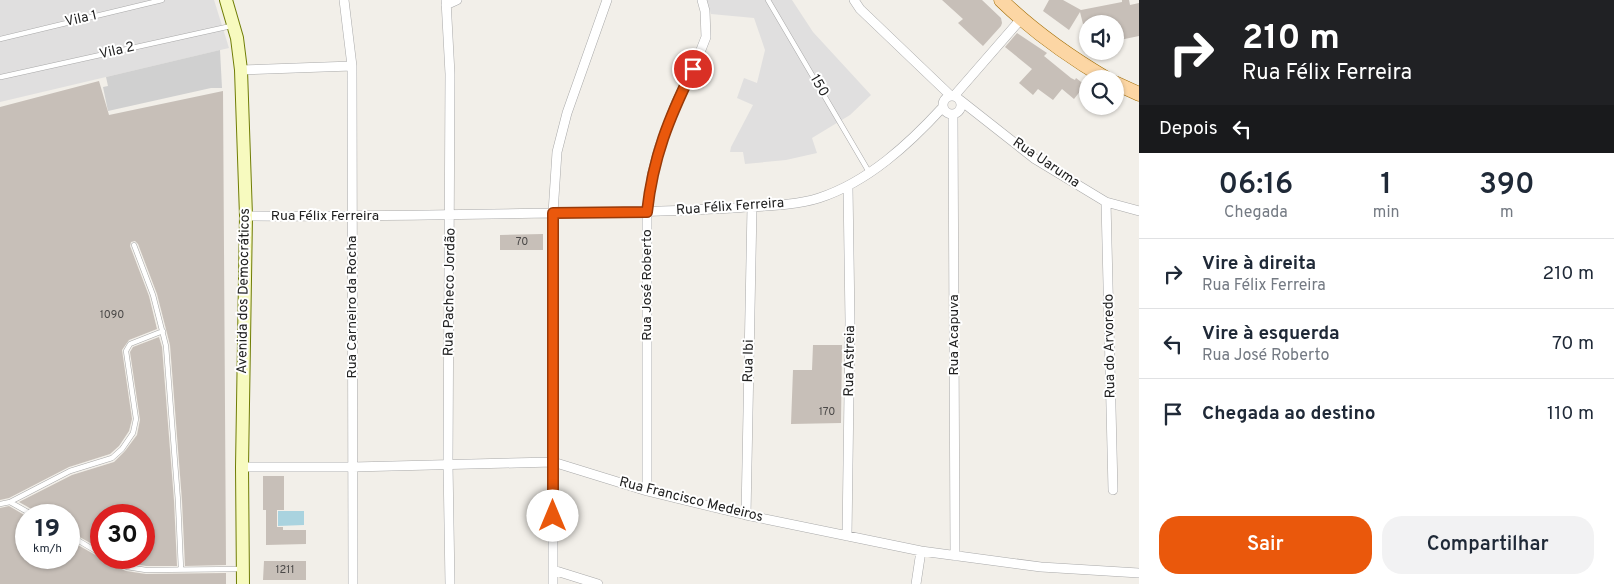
<!DOCTYPE html>
<html lang="pt">
<meta charset="utf-8">
<style>
:root{--surface:#fff;--page:#f2f2f3;--text:#1f2937;--muted:#747a83;--line:#e0e1e3;--accent:#ea580c}
body{margin:0;font-family:Overpass,sans-serif;background:var(--page);color:var(--text);height:100vh;display:flex;flex-direction:column;font-size:19px;white-space:nowrap}
*{box-sizing:border-box;margin:0}
p{font-size:16px;color:var(--muted)}
.icon{flex:none;width:28px;height:28px;fill:none;stroke:currentColor;stroke-width:2;stroke-linecap:round;stroke-linejoin:round}
.map{position:relative;flex:1;overflow:hidden}
.details{display:flex;flex-direction:column;background:var(--surface);width:475px}
.details>*{flex:none}
.hud{background:#202124;color:#fff;overflow:hidden}
.controls{position:absolute;left:1079px;top:15px;display:grid;gap:10px}
.controls a{display:grid;place-items:center;width:45px;height:45px;border-radius:50%;background:var(--surface);box-shadow:0 1px 4px #0004;font-size:25px}
.speed{position:absolute;left:15px;top:504px;display:flex;gap:10px;font-size:25px;font-weight:700;text-align:center}
.speed>*{display:grid;place-content:center;width:65px;height:65px;border-radius:50%;background:var(--surface);box-shadow:0 1px 4px #0004;line-height:1}
.speed small{font-size:12px;font-weight:400}
.speed .limit{border:8px solid #d22;background:#fff;color:#111}
.pin{position:absolute;display:grid;place-items:center;width:42px;height:42px;color:#fff;margin:-21px;border:2px solid #fff;border-radius:50%;box-shadow:0 1px 5px #0007}
.me{position:absolute;width:55px;margin:-28px;rotate:0deg;stroke-linejoin:round;filter:drop-shadow(0 0 4px #0008)}
.turn{display:flex;align-items:center;gap:18px;height:105px;padding:0 20px;font-size:22px}
.turn .icon{width:65px;height:65px;stroke-width:2.5}
.turn b{display:block;font-size:35px;line-height:42px}
.then{display:flex;align-items:center;height:48px;padding:0 20px;background:#0003;gap:10px;font-size:19px}
.eta{display:flex;justify-content:space-evenly;align-items:center;height:85px;text-align:center}
.eta b{font-size:30px;font-weight:600;line-height:35px}
.primary-button{display:flex;gap:10px;margin-top:auto;padding:10px 20px}
.primary-button a{flex:1;height:58px;border-radius:20px;background:var(--accent);color:#fff;font-size:20px;font-weight:600;line-height:58px;text-align:center}
.primary-button a+a{background:var(--page);color:var(--text)}
ul{padding:0;list-style:none}
li{display:flex;align-items:center;gap:15px;height:70px;padding:0 20px;border-top:1px solid var(--line)}
li div{flex:1}
li b{display:block;font-size:19px}
li em{font-style:normal}
main{display:flex;flex:1;min-height:0}
.map>svg:first-child{display:block}
.residential{fill:#e0dfdf}
.religious{fill:#d0d0d0}
.water{fill:#aad3df}
.building{fill:#c7bfb8}
.lines{fill:none;stroke-linecap:round;stroke-linejoin:round}
.lane-casing{stroke:#a9a9a9;stroke-width:5.5}
.street-casing{stroke:#a9a9a9;stroke-width:10}
.secondary-casing{stroke:#707d05;stroke-width:14}
.primary-casing{stroke:#a06b00;stroke-width:15}
.lane{stroke:#fff;stroke-width:4.5}
.street{stroke:#fff;stroke-width:9}
.secondary{stroke:#f7fabf;stroke-width:12}
.primary{stroke:#fcd6a4;stroke-width:14}
.route-casing{stroke:#983908;stroke-width:12}
.route{stroke:#ea580c;stroke-width:9}
.labels{text-anchor:middle;dominant-baseline:central;stroke-width:4;stroke-linejoin:round;paint-order:stroke}
.number-label{font-size:11px;fill:#4b4948}
.street-label{font-size:14px;fill:#222;stroke:#fff}
</style>
<main>
<div class="map">
<svg width="1139" height="584" viewBox="0 0 1139 584">
<rect width="100%" height="100%" fill="#f2efe9"/>
<path class="residential" d="M0,0H214L229,48L0,102Z
M706,0H792L813,32L871,95L850,115L812,138L817,153L786,160L745,164L743,152H730L731,147L753,105L737,98L744,78L757,83L765,50L754,18L711,14Z"/>
<path class="religious" d="M220,50L222,88H211L108,111L103,87L108,86L106,77Z"/>
<path class="water" d="M278,511H304V525L278,526Z"/>
<path class="building" d="M942,0H982L1001,18L1002,23L1001,26L983,46L958,23L963,19Z
M1049,0H1063L1081,10L1122,2V0H1129L1130,5L1139,3V36L1115,41V24H1083L1080,12L1069,30L1043,11Z
M1017,33L1047,53L1044,56L1071,78L1075,80L1076,78L1085,85L1074,99L1062,89L1053,100L1038,89L1033,95L1019,83L1032,69L1005,47Z
M99,81L109,115L223,91L226,565L185,566L182,501L170,345L157,294L138,244L135,241L131,242L130,246L149,296L157,329L129,340L122,350L132,419L129,431L119,446L110,454L69,467L9,498L0,500V107Z
M543,234V250H500V235Z
M159,337L162,347L174,501L177,566H146L128,563L116,558H144V515H101V549L69,531V515H37L35,511L19,502L72,475L114,462L125,451L137,435L140,420L130,352L133,347Z
M813,345H842L841,423L791,424L793,370H812Z
M263,476H284V510H277V527H283V530H306V544L266,545V510H263Z
M9,506L26,516V558H69V540L99,557L103,558L105,562L126,571L146,574L226,573V584H0V508Z
M264,561H306V580H263Z"/>
<g class="lines">
<g class="lane-casing">
<path id="lane" d="M768,0L869,172
M0,39L162,0
M1,77L231,26
M134,245L153,295L166,346L178,501L181,569
M10,502L70,471L112,458L122,449L133,433L136,419L126,351L130,344L163,331
M0,504L10,502L33,515
M69,535L101,554
M107,558L127,567L146,570L242,569"/>
</g>
<g class="street-casing">
<path id="street" d="M344,0L352,66L353,584
M446,0L450,74L448,464L450,584
M854,0L860,9L951,96
M446,5L457,0
M241,70L352,66
M943 105a9 9 0 1 1 18 0a9 9 0 1 1-18 0Z
M954,96L1021,19
M960,100L1035,159L1106,202L1139,211
M953,114L955,556
M1106,202L1113,490
M246,216C367,217 487,214 609,212C650,212 692,210 733,208C760,206 794,206 819,198C868,182 909,144 943,107
M242,467H353L553,462L647,491L746,515L921,551L1041,567L1139,573
M647,491V212L652,175L659,148L676,103L697,60L706,37L705,11L702,0
M746,515L752,207
M847,536L850,321L848,187
M553,570L598,584
M553,584V213L557,152L567,113L607,0
M916,584L921,551"/>
</g>
<g class="secondary-casing">
<path id="secondary" d="M226,0L237,38L241,70L246,216L242,467L243,584"/>
</g>
<g class="primary-casing">
<path id="primary" d="M1001,0C1033,31 1068,56 1107,79
M1115,83L1139,94"/>
</g>
<use href="#lane" class="lane"/>
<use href="#street" class="street"/>
<use href="#secondary" class="secondary"/>
<use href="#primary" class="primary"/>
</g>
<g class="lines">
<g class="route-casing">
<path id="route" d="M553,516V213L647,212C653,157 669,118 693,69"/>
</g>
<use href="#route" class="route"/>
</g>
<g class="labels">
<g class="number-label">
<text x="522" y="242">70</text>
<text x="112" y="315">1090</text>
<text x="827" y="412">170</text>
<text x="285" y="570">1211</text>
</g>
<g class="street-label">
<text transform="translate(81 19) rotate(-13)">Vila 1</text>
<text transform="translate(117 51) rotate(-13)">Vila 2</text>
<text transform="translate(819 86) rotate(60)">150</text>
<text transform="translate(1046 163) rotate(34)">Rua Uaruma</text>
<text transform="translate(730 207) rotate(-4)">Rua Félix Ferreira</text>
<text x="325" y="216">Rua Félix Ferreira</text>
<text transform="translate(647 285) rotate(-90)">Rua José Roberto</text>
<text transform="translate(244 291) rotate(-89)">Avenida dos Democráticos</text>
<text transform="translate(450 292) rotate(-89)">Rua Pacheco Jordão</text>
<text transform="translate(352 307) rotate(-90)">Rua Carneiro da Rocha</text>
<text transform="translate(954 335) rotate(-90)">Rua Acapuva</text>
<text transform="translate(1110 346) rotate(-91)">Rua do Arvoredo</text>
<text transform="translate(749 361) rotate(-89)">Rua Ibi</text>
<text transform="translate(850 361) rotate(-89)">Rua Astreia</text>
<text transform="translate(691 500) rotate(14)">Rua Francisco Medeiros</text>
</g>
</g>
</svg>
<div class="controls">
<a><svg class="icon" aria-label="sound" viewBox="0 0 24 24"><path d="M4 9h4l5-4v14l-5-4H4zM17 9q2 3 0 6"/></svg></a>
<a><svg class="icon" aria-label="search" viewBox="0 0 24 24"><circle cx="10" cy="10" r="6"/><path d="M15 15l6 6"/></svg></a>
</div>
<div class="speed"><div>19<small>km/h</small></div><div class="limit">30</div></div>
<div class="pin" style="left:693px;top:69px;background:#d93025"><svg class="icon" aria-label="arrive" viewBox="0 0 24 24"><path d="M6 21V4h12l-3 4 3 4H6"/></svg></div>
<svg class="me" style="left:553px;top:516px" viewBox="-20 -20 40 40"><circle r="19" fill="#fff"/><path d="M0-13L10 11 0 6-10 11z" fill="#ea580c"/></svg>
</div>
<section class="details">
<div class="hud">
<div class="turn"><svg class="icon" aria-label="right" viewBox="0 0 24 24"><path d="M7 20v-9h11M14 6l5 5-5 5"/></svg><div><b>210 m</b>Rua Félix Ferreira</div></div>
<div class="then">Depois<svg class="icon" aria-label="left" viewBox="0 0 24 24"><path d="M17 20v-9H6M10 6l-5 5 5 5"/></svg></div>
</div>
<div class="eta">
<div><b>06:16</b><p>Chegada</p></div>
<div><b>1</b><p>min</p></div>
<div><b>390</b><p>m</p></div>
</div>
<ul>
<li><svg class="icon" aria-label="right" viewBox="0 0 24 24"><path d="M7 20v-9h11M14 6l5 5-5 5"/></svg><div><b>Vire à direita</b><p>Rua Félix Ferreira</p></div><em>210 m</em></li>
<li><svg class="icon" aria-label="left" viewBox="0 0 24 24"><path d="M17 20v-9H6M10 6l-5 5 5 5"/></svg><div><b>Vire à esquerda</b><p>Rua José Roberto</p></div><em>70 m</em></li>
<li><svg class="icon" aria-label="arrive" viewBox="0 0 24 24"><path d="M6 21V4h12l-3 4 3 4H6"/></svg><div><b>Chegada ao destino</b></div><em>110 m</em></li>
</ul>
<div class="primary-button"><a>Sair</a><a>Compartilhar</a></div>
</section>
</main>
